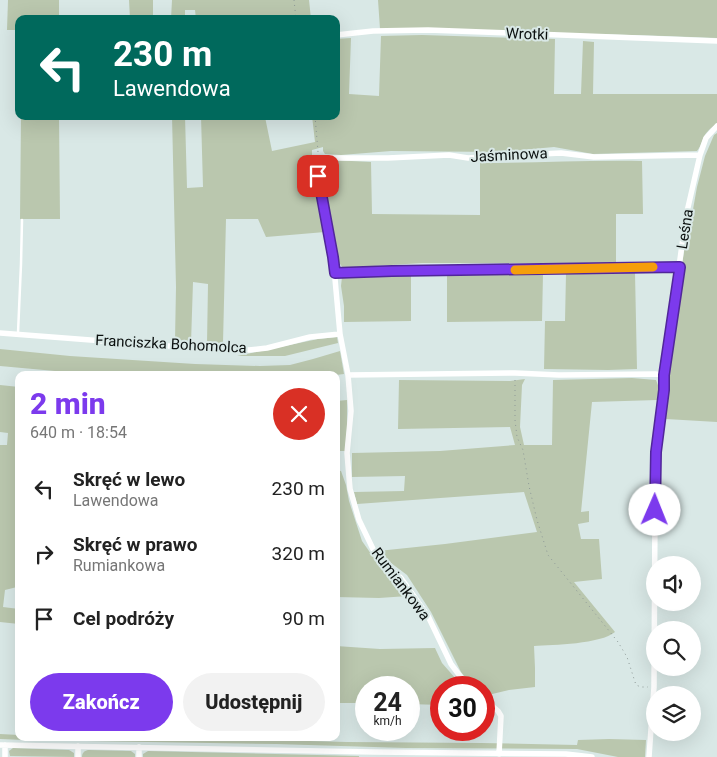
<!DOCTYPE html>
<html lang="pl">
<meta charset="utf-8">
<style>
:root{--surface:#fff;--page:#f2f2f2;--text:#222;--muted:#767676;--accent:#7c3aed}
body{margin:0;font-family:Roboto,sans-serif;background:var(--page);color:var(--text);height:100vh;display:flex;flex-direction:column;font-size:19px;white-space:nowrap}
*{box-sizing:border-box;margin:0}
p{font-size:16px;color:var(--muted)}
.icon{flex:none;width:28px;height:28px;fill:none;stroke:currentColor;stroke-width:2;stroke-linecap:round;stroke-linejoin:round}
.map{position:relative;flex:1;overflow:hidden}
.side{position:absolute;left:15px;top:371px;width:325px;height:370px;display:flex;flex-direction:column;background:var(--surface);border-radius:10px;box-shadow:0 5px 20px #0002}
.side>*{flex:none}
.hud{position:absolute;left:15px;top:15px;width:325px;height:105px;border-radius:10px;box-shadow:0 5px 20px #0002;background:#00695c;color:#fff;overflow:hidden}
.fabs{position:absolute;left:646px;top:556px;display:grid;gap:10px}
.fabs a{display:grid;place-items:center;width:55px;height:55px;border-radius:50%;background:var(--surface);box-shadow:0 5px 20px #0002;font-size:25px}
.speed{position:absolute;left:355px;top:676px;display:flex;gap:10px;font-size:25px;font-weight:700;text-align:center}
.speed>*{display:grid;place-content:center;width:65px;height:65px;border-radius:50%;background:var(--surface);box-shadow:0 5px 20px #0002;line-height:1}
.speed small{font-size:12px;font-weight:400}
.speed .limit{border:8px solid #d22;background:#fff;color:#111}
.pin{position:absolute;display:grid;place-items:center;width:42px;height:42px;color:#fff;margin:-21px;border-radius:10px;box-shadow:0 2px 8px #0006}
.me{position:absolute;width:55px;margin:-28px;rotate:1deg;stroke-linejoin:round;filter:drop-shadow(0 0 4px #0008)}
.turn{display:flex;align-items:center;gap:18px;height:105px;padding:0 15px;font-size:22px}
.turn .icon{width:65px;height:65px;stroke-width:2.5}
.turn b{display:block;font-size:35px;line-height:42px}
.round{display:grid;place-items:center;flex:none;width:52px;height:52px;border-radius:26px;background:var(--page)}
.overview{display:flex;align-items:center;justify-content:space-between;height:85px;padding:0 15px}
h1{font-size:30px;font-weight:800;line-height:38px;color:var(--accent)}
.action{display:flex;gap:10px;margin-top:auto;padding:10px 15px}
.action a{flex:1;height:58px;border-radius:30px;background:var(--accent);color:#fff;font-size:20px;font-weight:800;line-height:58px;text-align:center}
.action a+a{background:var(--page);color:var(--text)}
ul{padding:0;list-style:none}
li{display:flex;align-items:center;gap:15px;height:65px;padding:0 15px}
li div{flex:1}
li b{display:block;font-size:19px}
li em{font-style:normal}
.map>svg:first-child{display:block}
.green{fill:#bac7ae}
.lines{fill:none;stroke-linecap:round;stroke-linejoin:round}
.path{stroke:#8e9997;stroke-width:1;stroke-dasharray:1 4;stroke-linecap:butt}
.lane{stroke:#fff;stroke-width:2.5}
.street{stroke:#fff;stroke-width:5.5}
.route-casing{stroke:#51269a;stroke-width:12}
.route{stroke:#7c3aed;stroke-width:9}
.slow{stroke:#f59e0b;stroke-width:9}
.labels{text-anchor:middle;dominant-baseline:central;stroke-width:4;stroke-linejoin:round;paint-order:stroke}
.street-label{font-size:15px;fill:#0b100f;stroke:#d9e8e6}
</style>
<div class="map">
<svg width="717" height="757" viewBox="0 0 717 757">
<rect width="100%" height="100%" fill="#d9e8e6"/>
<path class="green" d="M8,0H59V19H19V30H7Z
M129,0H153V19H130Z
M172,0H309L311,19H196L195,10H185V19H171Z
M378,0H717V38C605,33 492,32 380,29Z
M422,35L555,39L554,94H581L583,41L594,42L593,94H717V124C711,127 705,133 703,139C701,144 700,147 697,151L593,154L554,147L499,152L391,151L341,155L325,154L323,151V147L312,150V175L325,232L266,237L258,219H226L223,343H207L208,284L193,282L191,343L175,340L176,287L172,116H185L187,188L203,187L201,116H269L265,117L272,151L315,142L312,116H336V39L351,38L349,94L379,96L381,36Z
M21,116H59L60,219H20Z
M717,133V422L666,419L668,375L667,367L685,245L692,215L697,187L705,156L714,135Z
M332,160L371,162L372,214L480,215V163C534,163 588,160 642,161L643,214H616V263H422L343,268L337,260L331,231L323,173L324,164Z
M447,273L517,275L543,274L542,321L447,322Z
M635,273L637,369L608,370L544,369L545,321H565L566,274Z
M411,274V321L344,322V306L341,286L342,277Z
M337,337L338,343L285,356H237L318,339Z
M0,349L70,356L195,364L260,366L290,365L313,359L340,351L344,374L336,375H99L0,366Z
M632,378L656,380L659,388L657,400L592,402L581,512L589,511V522L578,524L581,539H599L602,579L574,582L615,632C601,644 553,645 534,646L535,668V687L509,690L488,695L484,693V688L476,687L469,682L461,672L431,612L407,575L387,560L378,551L445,544L537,532L524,492L357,504L354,492L404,491L405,476L352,477V453L440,451L515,445L510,427L398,429L399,380L510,381L525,379L522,385L520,427L524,445H552L553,380Z
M0,385L19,387V583L17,587L5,590L3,607L19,609V624L0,622V445H7L8,433L0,432Z
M347,400V429L345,451H336V401Z
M336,470L341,471L346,485L349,501L362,541L383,571L395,581L408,596L379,598L336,597Z
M336,646L380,649L435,648L442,663L463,687L441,688V705L409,704V688H366V703H336Z
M0,734L19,735V738H198L347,742L481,743L577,745L578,740L609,739L646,740L645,757H618L577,749L406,748L276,744L25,740L0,739Z
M13,748L69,750L74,753V757L10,756L9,751Z
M88,750L131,751L135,754V757H82C82,753 84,751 88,750Z
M148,751L359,756V757H143V754Z"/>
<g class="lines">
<path class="path" d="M294,0L296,19
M315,116L318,152
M515,380V420L517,437L523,450L529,486L537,520L548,555L618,642L627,657L636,685L641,687H648"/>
<path class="lane" d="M18,333L21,264L22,220"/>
<path class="street" d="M336,35L373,31L428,30L717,41
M335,273L354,272L680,267
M0,333L194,348L249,350L267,348L310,337L340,334
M348,375L515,373L559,375L655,374L664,375
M469,688L451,664L428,616L401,578L387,565L373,549L359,520L350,489L347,453L351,411L348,375L340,334L333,257L318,176L319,158H388L449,155L468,158L561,153L594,157L700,155
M484,699L498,711L501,716L499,754
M0,745L374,752L566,754L592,757
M5,757V745
M78,757V746
M139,757V747
M649,757L654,687L655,509L656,452L664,390V375L686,216L700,155L706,138L717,126"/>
</g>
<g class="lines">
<g class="route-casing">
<path id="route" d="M318,176L333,257L335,273L392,271L680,267L664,375V390L656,452L655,510"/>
</g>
<use href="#route" class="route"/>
<path class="slow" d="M515,270L653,267"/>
</g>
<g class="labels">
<g class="street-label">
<text transform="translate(527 34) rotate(2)">Wrotki</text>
<text transform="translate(509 155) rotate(-3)">Jaśminowa</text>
<text transform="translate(685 229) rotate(-81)">Leśna</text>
<text transform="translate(171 344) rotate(3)">Franciszka Bohomolca</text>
<text transform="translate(401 584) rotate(53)">Rumiankowa</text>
</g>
</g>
</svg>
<div class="fabs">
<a><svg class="icon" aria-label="sound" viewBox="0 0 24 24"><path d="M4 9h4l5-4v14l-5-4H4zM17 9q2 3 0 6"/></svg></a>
<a><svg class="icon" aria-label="search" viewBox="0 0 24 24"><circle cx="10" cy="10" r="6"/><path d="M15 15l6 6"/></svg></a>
<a><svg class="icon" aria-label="layers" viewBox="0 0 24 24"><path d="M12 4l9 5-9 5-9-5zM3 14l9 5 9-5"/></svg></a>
</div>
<div class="speed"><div>24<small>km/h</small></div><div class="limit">30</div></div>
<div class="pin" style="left:318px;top:176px;background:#d93025"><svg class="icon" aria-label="arrive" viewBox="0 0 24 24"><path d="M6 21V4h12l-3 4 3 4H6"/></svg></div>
<svg class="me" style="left:655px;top:510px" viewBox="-20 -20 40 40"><circle r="19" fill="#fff"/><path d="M0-13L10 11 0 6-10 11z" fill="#7c3aed"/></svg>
<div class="hud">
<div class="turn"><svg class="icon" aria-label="left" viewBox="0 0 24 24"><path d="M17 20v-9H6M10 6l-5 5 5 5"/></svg><div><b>230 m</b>Lawendowa</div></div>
</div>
<section class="side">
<div class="overview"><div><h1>2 min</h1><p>640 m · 18:54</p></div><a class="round" style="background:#d93025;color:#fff"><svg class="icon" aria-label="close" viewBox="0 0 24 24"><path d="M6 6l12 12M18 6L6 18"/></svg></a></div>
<ul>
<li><svg class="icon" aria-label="left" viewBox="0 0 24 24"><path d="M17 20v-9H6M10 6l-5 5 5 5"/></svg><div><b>Skręć w lewo</b><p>Lawendowa</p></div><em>230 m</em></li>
<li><svg class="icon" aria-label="right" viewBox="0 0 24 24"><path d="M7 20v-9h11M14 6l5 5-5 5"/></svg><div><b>Skręć w prawo</b><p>Rumiankowa</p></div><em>320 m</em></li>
<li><svg class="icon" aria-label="arrive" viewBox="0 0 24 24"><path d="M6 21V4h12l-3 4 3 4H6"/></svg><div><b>Cel podróży</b></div><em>90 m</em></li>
</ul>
<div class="action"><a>Zakończ</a><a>Udostępnij</a></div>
</section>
</div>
